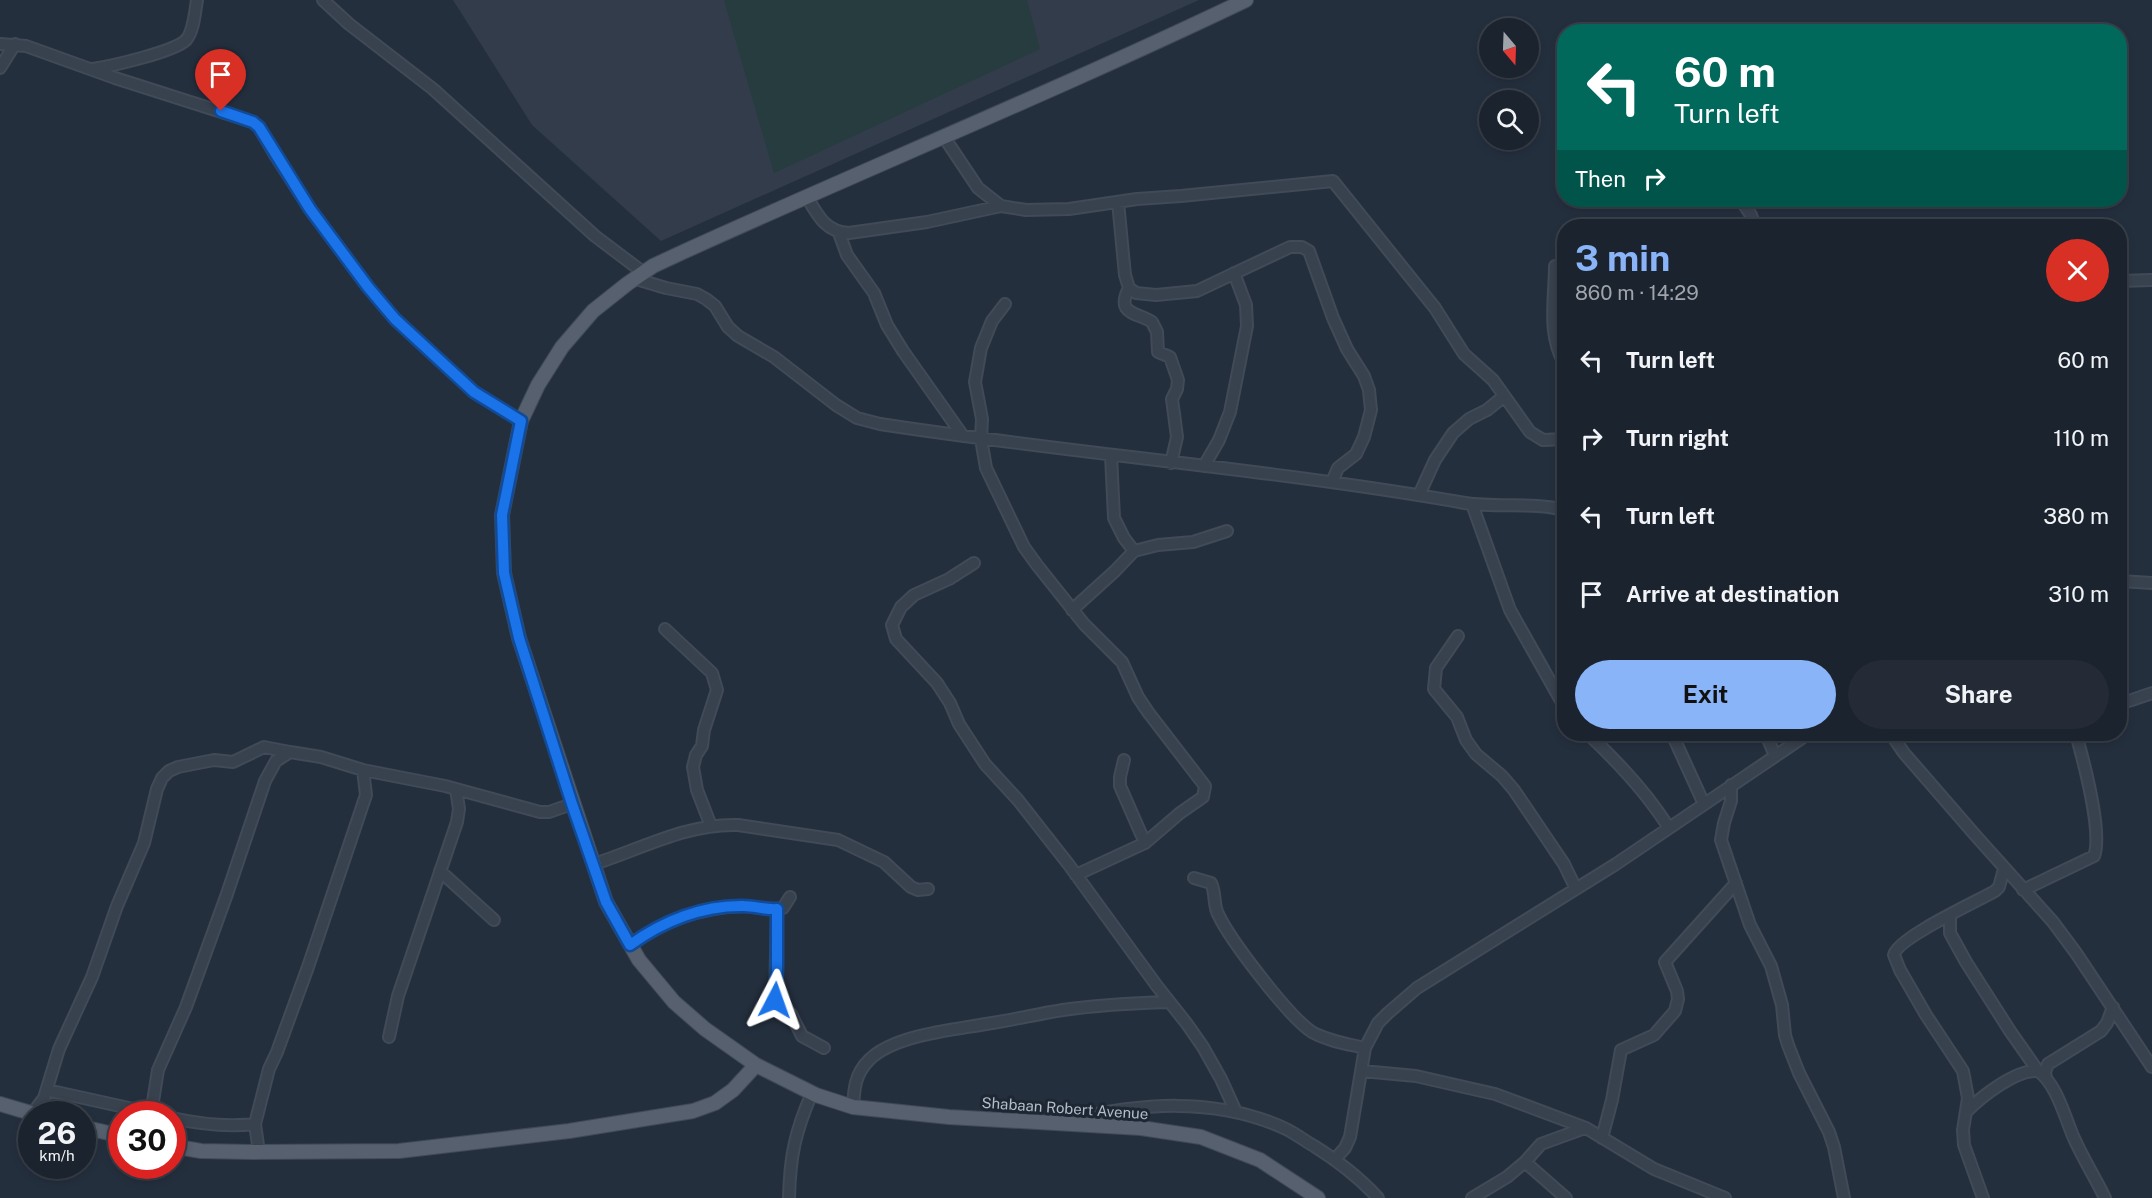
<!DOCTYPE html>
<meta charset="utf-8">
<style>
:root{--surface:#1b232e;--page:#242b36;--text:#f1f3f6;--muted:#a0a4aa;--line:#39404a;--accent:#8ab4f8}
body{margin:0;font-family:"Public Sans",sans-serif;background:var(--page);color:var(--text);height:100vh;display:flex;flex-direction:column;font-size:22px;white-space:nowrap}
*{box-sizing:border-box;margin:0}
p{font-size:20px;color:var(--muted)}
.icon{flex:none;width:33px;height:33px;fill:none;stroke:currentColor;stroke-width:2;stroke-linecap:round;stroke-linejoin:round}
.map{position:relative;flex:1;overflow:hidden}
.panel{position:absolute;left:1557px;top:219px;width:570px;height:522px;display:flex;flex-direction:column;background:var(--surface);border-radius:24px;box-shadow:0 3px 9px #0003,0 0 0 2px var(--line)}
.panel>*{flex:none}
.top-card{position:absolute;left:1557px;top:24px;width:570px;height:183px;border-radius:24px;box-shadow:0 3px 9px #0003,0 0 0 2px var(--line);background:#00695c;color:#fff;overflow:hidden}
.needle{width:39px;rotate:161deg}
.fabs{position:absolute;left:1479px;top:18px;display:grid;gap:12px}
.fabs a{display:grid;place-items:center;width:60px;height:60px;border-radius:50%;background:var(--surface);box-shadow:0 3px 9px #0003,0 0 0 2px var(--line);font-size:30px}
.speed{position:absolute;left:18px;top:1101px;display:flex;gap:12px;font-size:30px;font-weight:700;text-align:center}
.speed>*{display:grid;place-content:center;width:78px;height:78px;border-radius:50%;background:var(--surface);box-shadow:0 3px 9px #0003,0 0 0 2px var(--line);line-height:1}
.speed small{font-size:15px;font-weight:400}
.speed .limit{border:9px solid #d22;background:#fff;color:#111}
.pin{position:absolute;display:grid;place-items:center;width:51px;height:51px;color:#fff;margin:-62px -26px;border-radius:50% 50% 50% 0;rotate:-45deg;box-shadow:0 0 6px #0007}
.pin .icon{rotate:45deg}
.me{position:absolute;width:66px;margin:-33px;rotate:4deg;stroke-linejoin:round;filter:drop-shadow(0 0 4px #0008)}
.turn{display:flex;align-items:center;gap:21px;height:126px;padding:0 18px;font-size:27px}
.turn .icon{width:78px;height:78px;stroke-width:2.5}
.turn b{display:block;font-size:42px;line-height:51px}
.then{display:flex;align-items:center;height:57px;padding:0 18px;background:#0003;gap:12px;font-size:22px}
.round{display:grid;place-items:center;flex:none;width:63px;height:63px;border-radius:32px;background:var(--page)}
.summary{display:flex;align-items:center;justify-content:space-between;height:102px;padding:0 18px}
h1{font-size:36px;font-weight:700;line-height:45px;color:var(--accent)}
.cta{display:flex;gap:12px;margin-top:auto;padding:12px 18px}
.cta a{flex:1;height:69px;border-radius:36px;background:var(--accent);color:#111;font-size:24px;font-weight:700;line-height:69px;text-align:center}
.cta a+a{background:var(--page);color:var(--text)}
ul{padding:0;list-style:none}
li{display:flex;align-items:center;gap:18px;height:78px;padding:0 18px}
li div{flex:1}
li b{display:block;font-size:22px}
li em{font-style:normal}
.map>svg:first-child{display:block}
.airport{fill:#323c4b}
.green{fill:#263c3f}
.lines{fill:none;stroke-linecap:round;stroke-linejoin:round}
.minor-casing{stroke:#414a57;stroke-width:14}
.major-casing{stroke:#414a57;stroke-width:16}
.minor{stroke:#38414e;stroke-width:10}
.major{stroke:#56606e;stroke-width:14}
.route-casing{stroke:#114b97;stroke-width:15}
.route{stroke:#1a73e8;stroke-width:10}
.labels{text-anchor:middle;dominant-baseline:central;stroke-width:6;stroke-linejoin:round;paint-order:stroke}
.street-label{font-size:15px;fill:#b4bcc9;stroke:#1d2633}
</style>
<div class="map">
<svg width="2152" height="1198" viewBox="0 0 2152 1198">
<rect width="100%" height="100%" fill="#242f3e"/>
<path class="airport" d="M453,0H1199L661,241L532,125Z"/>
<path class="green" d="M724,0H1027L1040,49L774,173Z"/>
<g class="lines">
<g class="minor-casing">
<path id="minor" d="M323,0L349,24L433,89L595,236L644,273
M0,44L26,46L115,78L253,122L259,127L275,155L310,209L368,287L395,319L474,392L521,421
M0,68L15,44
M93,69C111,66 174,52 186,40C194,31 195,11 197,0
M944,137L978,188L1001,206L1026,210L1069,209L1137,199L1181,196L1333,181L1435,308L1464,354L1493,380L1530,432L1543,440L1564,439
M807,197C818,216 826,232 849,233L927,222L1001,206
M1741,200L1751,215L1755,226
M1118,202L1125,275L1129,288L1136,293L1156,295L1197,291L1290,247H1302L1309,251L1333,318L1347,349L1364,376L1369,390L1371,410L1364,437L1356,454L1338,468L1332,482
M839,233L847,255L874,293L887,325L903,351L963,436
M1555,266C1555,299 1547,333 1564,363
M636,279L666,288L697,294L706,299L715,306L728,327L738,336L774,357L836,405L857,418L880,424C1075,454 1271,469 1465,503C1497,508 1534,502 1564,510
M2120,281L2152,280
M1129,288C1115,315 1137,312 1152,322L1157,332L1158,352L1170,357L1178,380L1177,389L1172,399L1177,437L1171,463
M1005,304L992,321L981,348L975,382L982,419L981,439L986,468L1024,547L1037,565L1084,624L1122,662L1138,697L1148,712L1205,786L1203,797L1180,813L1145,843L1076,875
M1111,455L1114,518L1124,538L1134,551
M1204,466L1219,440L1230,412L1247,326L1246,305L1234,273
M1419,495L1435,460L1453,433L1469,419L1487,410L1503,397
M1472,504L1510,610L1564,706
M974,563L949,579L914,595L901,607L892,625L896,639L937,683L950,703L959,724L985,764L1018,800L1069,865L1157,986L1187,1024L1203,1047L1221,1079L1236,1112
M2120,581L2152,583
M1072,610L1115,571L1134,551L1158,545L1193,542L1227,531
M665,629L712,673L717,690L704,730L702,746L696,755L693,767L697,790L711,826
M1458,636L1436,668L1434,689L1457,717L1466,740L1476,754L1502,776L1514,790L1564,864L1576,889
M2120,704L2152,693
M1588,734C1618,762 1647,793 1669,828
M1672,734L1704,804
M1766,734L1775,756
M1891,734L1904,753L1976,836L2053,922L2076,953L2152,1067
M1124,760L1120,777V786L1145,843
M1731,785V801L1724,823L1721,840L1750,925L1771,966L1782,1005L1785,1035L1788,1045L1799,1073L1829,1132L1834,1147L1844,1198
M594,864C641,849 688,823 738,825L838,840L884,862L911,887L918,890L928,889
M440,871L494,920
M1194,878L1211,883C1216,893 1213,904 1218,914C1230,940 1289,1017 1312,1032C1328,1041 1348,1044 1365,1048
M2023,890L2094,856C2103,833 2083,759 2076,734
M777,909L775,1000L776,1006L791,1014L802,1036L824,1048
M1950,915V933L1966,962L2010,1031L2038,1071
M631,945C663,921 700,908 740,906C755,906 768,911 783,908L790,897
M389,1037L398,996L457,822L459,809L456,789
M1362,1071L1416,1076L1495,1094L1586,1128L1654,1169L1725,1198
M2046,1078L2045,1072L2048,1064L2101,1031L2107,1023L2113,1007
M47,1090L156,1114
M853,1107C854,1089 855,1074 869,1060C894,1035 952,1030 986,1024C1012,1020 1038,1014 1063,1010C1098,1005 1134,1003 1169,1002
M1966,1112C1981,1097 2016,1069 2038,1071C2056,1083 2065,1117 2073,1136C2082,1157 2095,1177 2105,1198
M32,1114L44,1098L59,1049L92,977L117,906L144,843L157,789L162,778L169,771L178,767L214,760L233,762L264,747L290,752
M151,1114L158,1070L186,1007L227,894L265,781L276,761L290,752L321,757L363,770L445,786L540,812H549L572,804
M172,1118C199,1124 228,1127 255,1124
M1065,1121C1138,1103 1216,1096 1286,1129C1296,1134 1305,1141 1314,1146C1338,1161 1359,1177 1378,1198
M1602,1138L1612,1100L1621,1050L1654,1035L1675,1011L1678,999L1677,991L1665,962L1736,883
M259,1152L255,1124L269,1069L277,1052L308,967L366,795L363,770
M1335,1159L1345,1148L1350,1137L1365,1048L1378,1023L1388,1013L1417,988L1616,864L1808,734
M1525,1162L1566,1198
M789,1198C790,1156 795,1132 812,1093
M1472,1198L1507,1177L1525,1162L1541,1144L1585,1128
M1983,1198L1964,1145L1963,1130L1968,1098L1963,1071L1926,1015L1900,970L1894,955C1897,938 1976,902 1995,891L1999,887L2004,869"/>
</g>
<g class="major-casing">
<path id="major" d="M1246,0C1060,89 870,167 683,252L653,266L627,284L593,311L562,347L538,385L521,421L502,515L504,573L519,638L606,902L639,960L674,1002L705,1029L756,1065L816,1095L853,1107L949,1117L1141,1128L1201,1137L1260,1160L1318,1198
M0,1104L34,1114
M82,1127L122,1136
M172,1146L201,1151L251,1152L399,1151L569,1131L693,1111L715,1103L733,1090L756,1065"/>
</g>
<use href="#minor" class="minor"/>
<use href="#major" class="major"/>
</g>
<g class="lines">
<g class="route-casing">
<path id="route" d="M221,111L253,122L259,127L310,209L368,287L395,319L474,392L521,421L502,515L504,573L519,638L572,804L606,902L630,945C663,921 703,905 744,906C755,906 766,910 777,909V970L775,1000"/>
</g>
<use href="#route" class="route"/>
</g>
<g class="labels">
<g class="street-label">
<text transform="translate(1065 1108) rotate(4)">Shabaan Robert Avenue</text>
</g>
</g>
</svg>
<div class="fabs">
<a><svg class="needle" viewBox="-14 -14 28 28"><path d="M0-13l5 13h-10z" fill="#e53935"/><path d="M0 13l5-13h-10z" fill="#a0a4aa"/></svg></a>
<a><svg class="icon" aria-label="search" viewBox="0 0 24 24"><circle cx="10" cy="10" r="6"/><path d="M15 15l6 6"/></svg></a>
</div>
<div class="speed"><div>26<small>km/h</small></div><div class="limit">30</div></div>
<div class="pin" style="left:221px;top:111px;background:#d93025"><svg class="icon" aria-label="arrive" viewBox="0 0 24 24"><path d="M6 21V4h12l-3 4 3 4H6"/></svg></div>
<svg class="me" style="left:775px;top:1000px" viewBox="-20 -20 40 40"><path d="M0-17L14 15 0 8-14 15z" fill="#1a73e8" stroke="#fff" stroke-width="4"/></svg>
<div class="top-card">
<div class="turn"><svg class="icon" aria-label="left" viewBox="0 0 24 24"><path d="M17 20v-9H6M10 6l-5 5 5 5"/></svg><div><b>60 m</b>Turn left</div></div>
<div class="then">Then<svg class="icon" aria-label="right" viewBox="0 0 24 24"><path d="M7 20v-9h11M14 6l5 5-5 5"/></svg></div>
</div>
<section class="panel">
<div class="summary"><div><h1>3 min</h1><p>860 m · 14:29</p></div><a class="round" style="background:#d93025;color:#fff"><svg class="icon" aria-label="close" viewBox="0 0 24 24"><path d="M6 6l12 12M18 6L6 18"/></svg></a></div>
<ul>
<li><svg class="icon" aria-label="left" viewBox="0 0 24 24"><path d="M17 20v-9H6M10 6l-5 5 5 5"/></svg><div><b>Turn left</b></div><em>60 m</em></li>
<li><svg class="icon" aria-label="right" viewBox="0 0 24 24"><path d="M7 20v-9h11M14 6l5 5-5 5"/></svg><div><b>Turn right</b></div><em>110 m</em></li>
<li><svg class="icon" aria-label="left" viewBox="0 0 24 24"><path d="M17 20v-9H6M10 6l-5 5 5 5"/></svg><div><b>Turn left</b></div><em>380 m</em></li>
<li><svg class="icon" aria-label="arrive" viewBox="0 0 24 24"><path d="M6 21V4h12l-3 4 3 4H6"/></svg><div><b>Arrive at destination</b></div><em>310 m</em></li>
</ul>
<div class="cta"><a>Exit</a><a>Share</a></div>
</section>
</div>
